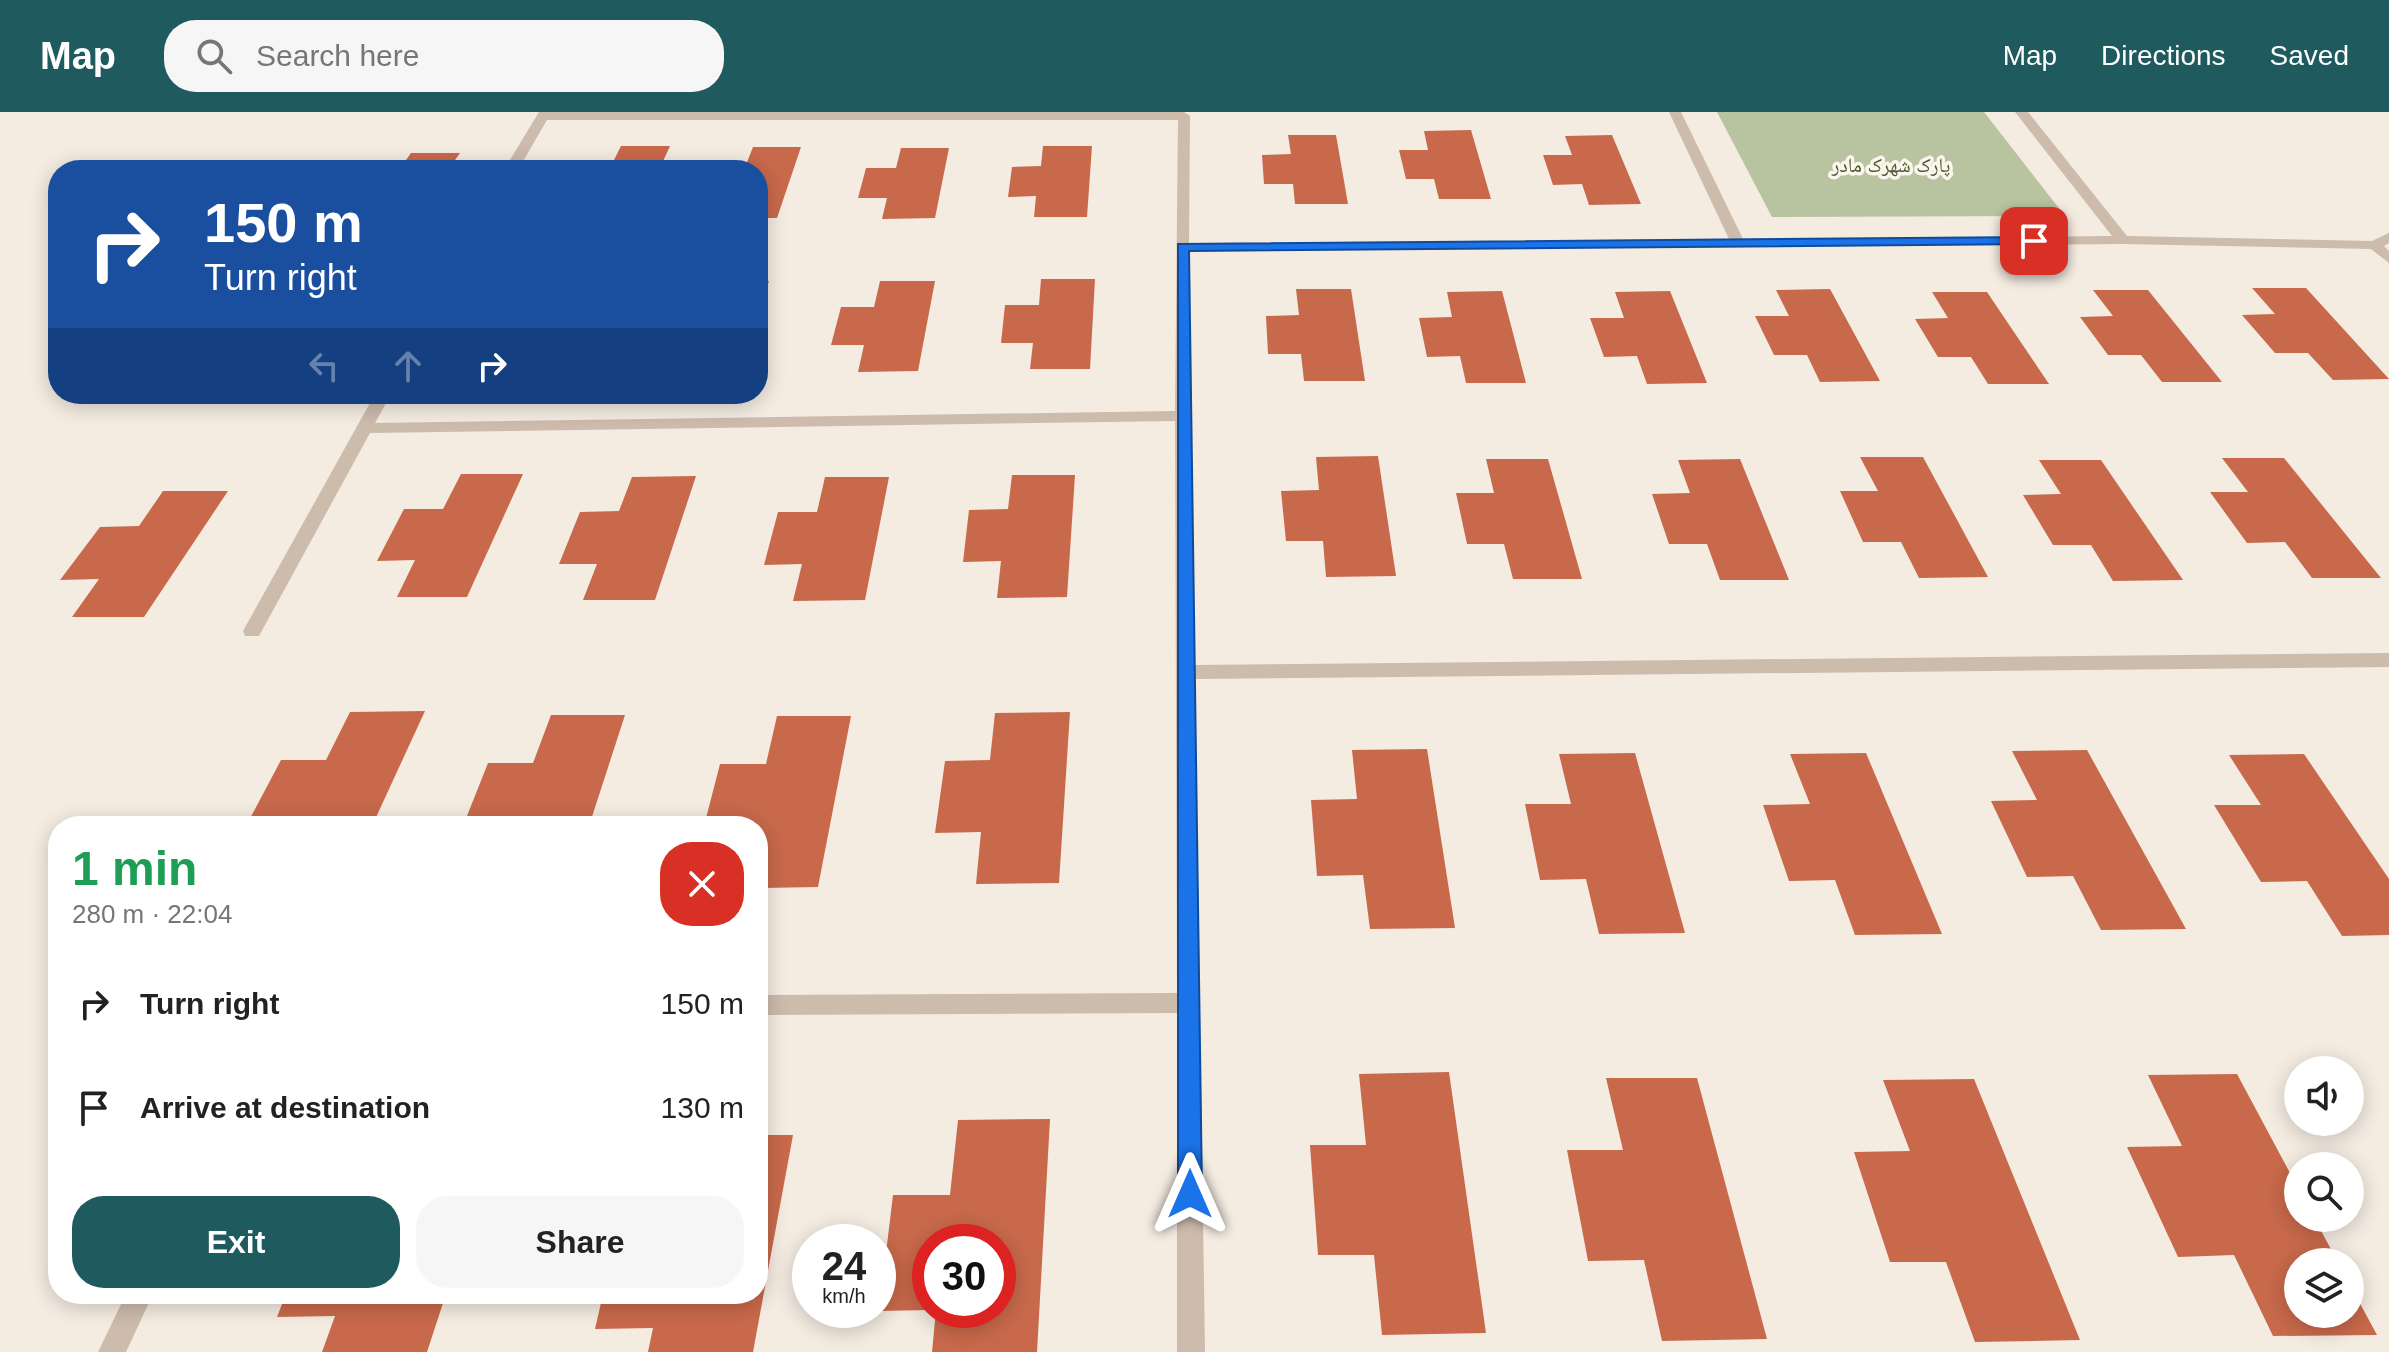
<!DOCTYPE html>
<meta charset="utf-8">
<style>
:root{--surface:#fff;--page:#f6f6f6;--text:#222;--muted:#767676;--accent:#1f5a5e}
body{margin:0;font-family:Helvetica,"Noto Naskh Arabic",sans-serif;background:var(--page);color:var(--text);height:100vh;display:flex;flex-direction:column;font-size:30px;white-space:nowrap}
*{box-sizing:border-box;margin:0}
p{font-size:26px;color:var(--muted)}
.icon{flex:none;width:44px;height:44px;fill:none;stroke:currentColor;stroke-width:2;stroke-linecap:round;stroke-linejoin:round}
.map{position:relative;flex:1;overflow:hidden}
.sheet{position:absolute;left:48px;top:704px;width:720px;height:488px;display:flex;flex-direction:column;background:var(--surface);border-radius:32px;box-shadow:0 4px 20px #0003}
.sheet>*{flex:none}
.banner{position:absolute;left:48px;top:48px;width:720px;height:244px;border-radius:32px;box-shadow:0 4px 20px #0003;background:#1a4fa0;color:#fff;overflow:hidden}
.buttons{position:absolute;left:2284px;top:944px;display:grid;gap:16px}
.buttons a{display:grid;place-items:center;width:80px;height:80px;border-radius:50%;background:var(--surface);box-shadow:0 4px 20px #0003;font-size:40px}
.speed{position:absolute;left:792px;top:1112px;display:flex;gap:16px;font-size:40px;font-weight:700;text-align:center}
.speed>*{display:grid;place-content:center;width:104px;height:104px;border-radius:50%;background:var(--surface);box-shadow:0 4px 20px #0003;line-height:1}
.speed small{font-size:20px;font-weight:400}
.speed .limit{border:12px solid #d22;background:#fff;color:#111}
.pin{position:absolute;display:grid;place-items:center;width:68px;height:68px;color:#fff;margin:-34px;border-radius:16px;box-shadow:0 4px 12px #0006}
.me{position:absolute;width:88px;margin:-44px;rotate:0deg;stroke-linejoin:round;filter:drop-shadow(0 0 6px #0008)}
.turn{display:flex;align-items:center;gap:28px;height:168px;padding:0 24px;font-size:36px}
.turn .icon{width:104px;height:104px;stroke-width:2.5}
.turn b{display:block;font-size:56px;line-height:68px}
.lanes{display:flex;align-items:center;height:76px;padding:0 24px;background:#0003;justify-content:center;gap:40px;direction:ltr}
.lanes .off{opacity:.35}
.round{display:grid;place-items:center;flex:none;width:84px;height:84px;border-radius:32px;background:var(--page)}
.headline{display:flex;align-items:center;justify-content:space-between;height:136px;padding:0 24px}
h1{font-size:48px;font-weight:700;line-height:60px;color:#1e9e55}
.primary-button{display:flex;gap:16px;margin-top:auto;padding:16px 24px}
.primary-button a{flex:1;height:92px;border-radius:32px;background:var(--accent);color:#fff;font-size:32px;font-weight:700;line-height:92px;text-align:center}
.primary-button a+a{background:var(--page);color:var(--text)}
ul{padding:0;list-style:none}
li{display:flex;align-items:center;gap:24px;height:104px;padding:0 24px}
li div{flex:1}
li b{display:block;font-size:30px}
li em{font-style:normal}
header{display:flex;align-items:center;gap:48px;box-sizing:border-box;height:112px;padding:0 40px;background:var(--accent);color:#fff}
header strong{font-size:38px}
nav{display:flex;gap:44px;margin-inline-start:auto;font-size:28px}
.search{width:560px;height:72px;background:var(--page);display:flex;align-items:center;gap:20px;box-sizing:border-box;padding:0 28px;border-radius:32px;color:var(--muted);font-size:30px}
.map>svg:first-child{display:block}
.green{fill:#b8c4a0}
.building{fill:#c8694b}
.lines{fill:none;stroke-linecap:round;stroke-linejoin:round}
.street{fill:#cdbbac;fill-rule:evenodd}
.route{fill:#1a73e8;stroke:#114b97;stroke-width:2}
.labels{text-anchor:middle;dominant-baseline:central;stroke-width:7;stroke-linejoin:round;paint-order:stroke}
.far-park-label{font-size:20px;fill:#4a5a2e;stroke:#fbf5ee}
</style>
<header>
<strong>Map</strong>
<div class="search"><svg class="icon" aria-label="search" viewBox="0 0 24 24"><circle cx="10" cy="10" r="6"/><path d="M15 15l6 6"/></svg>Search here</div>
<nav><a>Map</a><a>Directions</a><a>Saved</a></nav>
</header>
<div class="map">
<svg width="2389" height="1240" viewBox="0 0 2389 1240">
<rect width="100%" height="100%" fill="#f4ebe1"/>
<path class="green" d="M1717,0H1984L2065,104L1772,105Z"/>
<path class="building" d="M1471,18L1491,87H1439L1434,67H1406L1399,38H1428L1424,19Z
M1288,23H1336L1348,92H1295L1293,72H1264L1262,43L1291,42Z
M1612,23L1641,92L1589,93L1582,72L1553,73L1543,43H1572L1565,24Z
M621,34H670L659,58H580L581,54H611Z
M1043,34H1092L1087,105H1034L1036,84L1008,85L1012,55L1041,54Z
M753,35H801L777,106H758V58H744Z
M901,36H949L935,106L882,107L887,86H858L866,56H896Z
M411,41H460L448,58H399Z
M1041,167H1095L1090,257H1030L1033,231H1001L1005,193H1039Z
M758,169H769L759,200H758Z
M880,169H935L918,259L858,260L864,233H831L841,195H874Z
M2252,176H2306L2389,267L2333,268L2308,241H2275L2242,203L2275,202Z
M1296,177H1351L1365,269H1304L1301,242H1268L1266,204L1299,203Z
M1830,177L1880,269L1820,270L1807,243H1774L1755,204H1789L1776,178Z
M2093,178H2148L2222,270H2162L2141,243H2108L2080,205L2113,204Z
M1502,179L1526,271H1466L1460,244L1427,245L1419,206L1452,205L1447,180Z
M1670,179L1707,271L1647,272L1637,244L1604,245L1590,206H1624L1615,180Z
M1932,180H1987L2049,272H1988L1971,245H1938L1915,207L1948,206Z
M1378,344L1396,464L1326,465L1323,429H1286L1281,379L1319,378L1316,345Z
M1860,345H1923L1988,465L1919,466L1901,430H1863L1840,379H1878Z
M2222,346H2284L2381,466H2312L2285,430L2247,431L2210,380H2248Z
M1486,347H1548L1582,467H1513L1504,432H1467L1456,381H1494Z
M1740,347L1789,468H1720L1707,432H1669L1652,382L1690,381L1678,348Z
M2039,348H2101L2183,468L2113,469L2091,433H2053L2023,383L2061,382Z
M461,362H523L467,485H397L415,448L377,449L404,397H443Z
M1012,363H1075L1067,485L997,486L1001,449L963,450L969,398L1008,397Z
M696,364L655,488H583L597,452H559L580,400L619,399L632,365Z
M825,365H889L865,488L793,489L802,452L764,453L778,400H817Z
M163,379H228L144,505H72L99,467L60,468L100,415L139,414Z
M425,599L372,714H246L281,648H326L350,600Z
M1070,600L1059,771L976,772L981,720L935,721L945,649L990,648L995,601Z
M551,603H625L589,714H463L488,651H533Z
M777,604H851L818,775L758,776V714H704L720,652H766Z
M1427,637L1455,816L1370,817L1363,763L1317,764L1311,688L1357,687L1352,638Z
M2087,638L2186,817L2101,818L2073,764L2027,765L1991,689L2037,688L2012,639Z
M1635,641L1685,821L1599,822L1586,767L1540,768L1525,692H1571L1559,642Z
M1866,641L1942,822L1855,823L1835,768L1789,769L1763,693L1810,692L1790,642Z
M2304,642L2389,767V823L2342,824L2307,769L2261,770L2214,693H2261L2229,643Z
M1449,960L1486,1221L1382,1223L1374,1143H1318L1310,1033H1366L1359,962Z
M2237,962L2298,1076V1106H2314L2338,1150H2298V1202H2350V1173L2377,1223L2273,1224L2234,1143L2178,1145L2127,1035L2182,1034L2148,963Z
M1606,966H1697L1767,1227L1662,1229L1644,1148L1588,1149L1567,1038H1623Z
M1974,967L2080,1228L1975,1230L1946,1150H1890L1854,1040L1910,1039L1883,968Z
M1050,1007L1037,1240H932L936,1198H998V1130H930V1198L879,1199L893,1083H950L958,1008Z
M758,1023H793L753,1240H648L653,1216L595,1217L603,1182H758Z
M286,1182H446L427,1240H322L335,1204L277,1205Z"/>
<g class="lines">
<path class="street" d="M539,0H1184L1190,4L1189,131L1729,127L1669,0H1681L1743,127L2112,124L2015,0H2028L2127,124L2372,129L2389,121V131L2384,134L2389,139V151L2371,137L2123,132L1189,139L1195,553L2389,541V555L1195,567L1205,1240H1177V901L758,903V883L1177,881L1175,309L370,321L259,524H245L243,519L375,282H391L375,311L1175,299L1178,8H547L518,58H504Z
M126,1182H153L126,1240H98Z"/>
</g>
<path class="route" d="M2034,125L2041,129L2039,132L1189,139L1202,1082L1198,1089L1190,1093L1182,1089L1178,1082V132Z"/>
<g class="labels">
<g class="far-park-label">
<text x="1891" y="53">پارک شهرک مادر</text>
</g>
</g>
</svg>
<div class="buttons">
<a><svg class="icon" aria-label="sound" viewBox="0 0 24 24"><path d="M4 9h4l5-4v14l-5-4H4zM17 9q2 3 0 6"/></svg></a>
<a><svg class="icon" aria-label="search" viewBox="0 0 24 24"><circle cx="10" cy="10" r="6"/><path d="M15 15l6 6"/></svg></a>
<a><svg class="icon" aria-label="layers" viewBox="0 0 24 24"><path d="M12 4l9 5-9 5-9-5zM3 14l9 5 9-5"/></svg></a>
</div>
<div class="speed"><div>24<small>km/h</small></div><div class="limit">30</div></div>
<div class="pin" style="left:2034px;top:129px;background:#d93025"><svg class="icon" aria-label="arrive" viewBox="0 0 24 24"><path d="M6 21V4h12l-3 4 3 4H6"/></svg></div>
<svg class="me" style="left:1190px;top:1082px" viewBox="-20 -20 40 40"><path d="M0-17L14 15 0 8-14 15z" fill="#1a73e8" stroke="#fff" stroke-width="4"/></svg>
<div class="banner">
<div class="turn"><svg class="icon" aria-label="right" viewBox="0 0 24 24"><path d="M7 20v-9h11M14 6l5 5-5 5"/></svg><div><b>150 m</b>Turn right</div></div>
<div class="lanes"><svg class="icon off" aria-label="left" viewBox="0 0 24 24"><path d="M17 20v-9H6M10 6l-5 5 5 5"/></svg><svg class="icon off" aria-label="ahead" viewBox="0 0 24 24"><path d="M12 20V5M6 11l6-6 6 6"/></svg><svg class="icon" aria-label="right" viewBox="0 0 24 24"><path d="M7 20v-9h11M14 6l5 5-5 5"/></svg></div>
</div>
<section class="sheet">
<div class="headline"><div><h1>1 min</h1><p>280 m · 22:04</p></div><a class="round" style="background:#d93025;color:#fff"><svg class="icon" aria-label="close" viewBox="0 0 24 24"><path d="M6 6l12 12M18 6L6 18"/></svg></a></div>
<ul>
<li><svg class="icon" aria-label="right" viewBox="0 0 24 24"><path d="M7 20v-9h11M14 6l5 5-5 5"/></svg><div><b>Turn right</b></div><em>150 m</em></li>
<li><svg class="icon" aria-label="arrive" viewBox="0 0 24 24"><path d="M6 21V4h12l-3 4 3 4H6"/></svg><div><b>Arrive at destination</b></div><em>130 m</em></li>
</ul>
<div class="primary-button"><a>Exit</a><a>Share</a></div>
</section>
</div>
